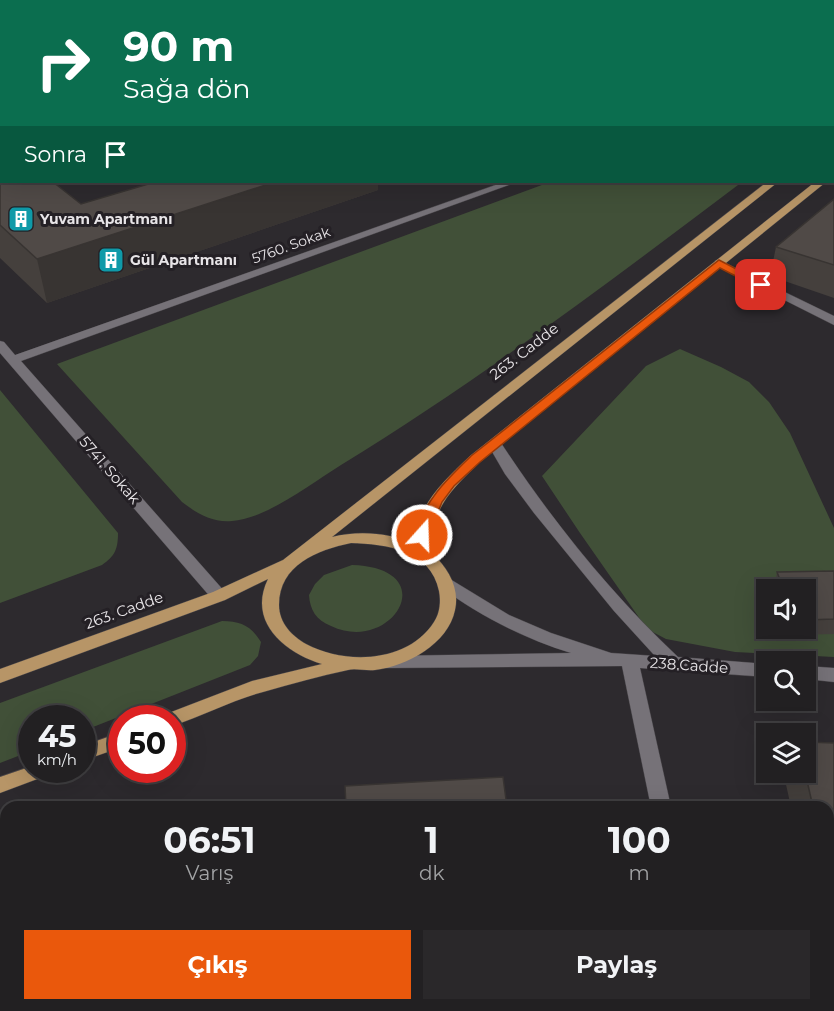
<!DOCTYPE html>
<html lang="tr">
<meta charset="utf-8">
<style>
:root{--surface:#222022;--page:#2a282a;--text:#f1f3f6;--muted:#a2a3a5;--line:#3f3e40;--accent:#ea580c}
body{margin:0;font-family:Montserrat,sans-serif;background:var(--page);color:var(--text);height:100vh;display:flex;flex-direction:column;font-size:22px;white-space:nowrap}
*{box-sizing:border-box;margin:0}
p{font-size:20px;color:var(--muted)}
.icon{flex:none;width:33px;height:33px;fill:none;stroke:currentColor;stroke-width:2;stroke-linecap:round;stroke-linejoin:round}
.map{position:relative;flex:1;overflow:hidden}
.drawer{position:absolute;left:0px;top:801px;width:834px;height:210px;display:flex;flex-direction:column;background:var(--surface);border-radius:18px 18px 0 0;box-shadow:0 6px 24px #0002,0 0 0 2px var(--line)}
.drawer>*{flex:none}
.top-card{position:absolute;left:0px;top:0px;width:834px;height:183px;box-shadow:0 6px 24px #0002,0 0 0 2px var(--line);background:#0b6e4f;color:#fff;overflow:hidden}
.buttons{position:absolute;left:756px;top:579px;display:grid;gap:12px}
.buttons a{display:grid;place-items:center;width:60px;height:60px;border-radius:0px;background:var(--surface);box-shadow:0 6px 24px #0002,0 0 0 2px var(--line);font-size:30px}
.speed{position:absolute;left:18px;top:705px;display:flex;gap:12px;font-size:30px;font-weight:700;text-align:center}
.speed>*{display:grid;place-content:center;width:78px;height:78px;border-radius:50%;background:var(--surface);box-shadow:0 6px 24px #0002,0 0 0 2px var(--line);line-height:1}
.speed small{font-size:15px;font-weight:400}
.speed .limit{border:9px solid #d22;background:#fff;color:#111}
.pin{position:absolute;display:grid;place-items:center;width:51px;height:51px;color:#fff;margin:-26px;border-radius:12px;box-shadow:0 3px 9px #0006}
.me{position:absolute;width:66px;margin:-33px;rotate:20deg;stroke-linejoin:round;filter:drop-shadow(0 0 4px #0008)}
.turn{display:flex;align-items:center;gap:21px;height:126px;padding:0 24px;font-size:27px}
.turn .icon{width:78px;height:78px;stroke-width:2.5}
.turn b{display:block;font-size:42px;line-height:51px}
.then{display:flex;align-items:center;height:57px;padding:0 24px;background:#0003;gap:12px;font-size:22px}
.eta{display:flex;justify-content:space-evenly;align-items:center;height:102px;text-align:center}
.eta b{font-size:36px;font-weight:700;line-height:42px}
.primary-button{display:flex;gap:12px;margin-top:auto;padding:12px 24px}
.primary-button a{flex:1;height:69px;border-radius:0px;background:var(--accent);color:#fff;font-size:24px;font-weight:700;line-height:69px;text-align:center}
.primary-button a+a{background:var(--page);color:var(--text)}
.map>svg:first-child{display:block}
.green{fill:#415038;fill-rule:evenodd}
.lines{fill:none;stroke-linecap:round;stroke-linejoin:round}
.minor-casing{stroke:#484549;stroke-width:1}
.major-casing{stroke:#484549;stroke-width:1}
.minor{fill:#767278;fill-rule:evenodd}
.major{fill:#b79567;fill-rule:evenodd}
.wall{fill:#45403d}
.shaded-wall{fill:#383432}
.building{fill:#504a47;stroke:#383432;stroke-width:1.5}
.route{fill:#ea580c;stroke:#983908;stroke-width:1.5}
.labels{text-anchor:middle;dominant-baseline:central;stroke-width:6;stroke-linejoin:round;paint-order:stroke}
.far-poi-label{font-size:14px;font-weight:bold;fill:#e8e5e8;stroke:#242025;text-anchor:start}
.far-street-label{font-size:14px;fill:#e8e5e8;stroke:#242025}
.street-label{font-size:15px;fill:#e8e5e8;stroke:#242025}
</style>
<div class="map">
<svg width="834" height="1011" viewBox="0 0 834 1011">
<rect width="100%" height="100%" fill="#2d2a2e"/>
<path class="green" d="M550,182H742C612,280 480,380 341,465C310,484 268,518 232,521C213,523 196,513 182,502L57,364Z
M680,349L721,367L749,382L769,402L790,433L834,528V657L735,652L666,639L647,629L580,533L542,476L646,366ZM766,590H806V628H766Z
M0,390L118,533C118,549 115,556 102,565L0,603Z
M352,565C445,568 392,655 331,626C316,620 310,610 309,595L315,584L324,575Z
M222,621C241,621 251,626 261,642L258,656L250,665L83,731L82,718H32L31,751L0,763V703Z
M6,907V1005H72L74,1011H0V909Z"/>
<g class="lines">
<g class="minor-casing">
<path id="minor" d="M504,182H517L21,361L225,592L227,596L225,600H213L0,353V341L4,342L15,355Z
M719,260L834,316V325L715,265V261Z
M494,439L499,440C550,518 610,593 678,657L766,664V677L640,668L671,807H651L622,666L386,668L380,667L377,662L380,657L386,656L571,653C523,638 480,616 439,586L437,582L439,578L445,576L509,615L551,633L611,653L655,656L614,611L534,513L505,474L487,443Z
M806,666L834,668V682L806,679Z
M693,1005H715L716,1011H694Z"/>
</g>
<g class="major-casing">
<path id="major" d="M834,126V132L832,133V127Z
M832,168H834L832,175Z
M767,182H778L332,537C360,530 389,533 416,544C415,506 445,480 470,456L815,182H826L480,462C450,491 430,509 432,553C448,568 460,588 455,610C448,644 407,666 375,670C366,671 355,668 348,670C320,676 291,684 263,692C232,700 203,716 172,726V718H163L166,714L252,681L322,664C285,653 247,622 268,579L225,600L0,683V669L213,592L283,560ZM351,543C386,544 431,550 439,591C441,601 440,613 434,622C408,663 345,665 306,644C292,636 279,623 279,605C279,565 317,550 351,543Z
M122,732V747L82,761V746Z
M32,766V770H50L48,775L0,793V777Z"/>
</g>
<use href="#minor" class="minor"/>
<use href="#major" class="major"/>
</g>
<path class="wall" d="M0,0L2,2V182L81,204L378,190L47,303L0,258Z
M834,199V298L770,276L776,247Z
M834,571V634L791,635L789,628H806V590H774V587L777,572Z
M834,743V1008L828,980L829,975L828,970V807H791L785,780L788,772H806Z"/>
<path class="shaded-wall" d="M0,117H2V159L0,160Z
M275,182H378V190L47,303L37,259Z"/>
<path class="building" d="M0,0H665L671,2H2V12L0,11Z
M0,33H2V117H0Z
M0,139L2,141V182H53L81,204L155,182H275L37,259L0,225Z
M834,199V265L776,247Z
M834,571V619L806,620V590H784L777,572Z
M806,742L834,743V892L828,867V807H813L805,772Z
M503,777L507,807H346L345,786Z
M405,1005H621L622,1011H405Z"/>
<path class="route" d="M719,260L767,285L761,288L757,287L720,268L480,462L454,486L442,502L427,539H417L415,535C424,501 446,480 471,456Z"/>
<defs>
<g id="building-square" transform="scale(1.35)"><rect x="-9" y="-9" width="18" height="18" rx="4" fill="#0f9aa8" stroke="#242025"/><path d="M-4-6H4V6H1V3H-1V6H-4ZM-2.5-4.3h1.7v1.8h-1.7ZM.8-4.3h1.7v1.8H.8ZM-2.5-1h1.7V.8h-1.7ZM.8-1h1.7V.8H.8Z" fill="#fff"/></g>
</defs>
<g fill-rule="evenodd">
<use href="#building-square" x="21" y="219"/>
<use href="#building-square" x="111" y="260"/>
</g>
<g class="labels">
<g class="far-poi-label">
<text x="40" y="219">Yuvam Apartmanı</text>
<text x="130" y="260">Gül Apartmanı</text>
</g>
<g class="far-street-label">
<text transform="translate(291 245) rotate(-20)">5760. Sokak</text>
</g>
<g class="street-label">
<text transform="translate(524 351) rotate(-38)">263. Cadde</text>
<text transform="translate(110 470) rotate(49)">5741. Sokak</text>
<text transform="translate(124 610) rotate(-20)">263. Cadde</text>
<text transform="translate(689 665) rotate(4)">238.Cadde</text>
</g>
</g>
</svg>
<div class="buttons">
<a><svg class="icon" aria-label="sound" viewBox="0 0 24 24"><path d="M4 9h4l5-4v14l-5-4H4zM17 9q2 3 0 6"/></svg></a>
<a><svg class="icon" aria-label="search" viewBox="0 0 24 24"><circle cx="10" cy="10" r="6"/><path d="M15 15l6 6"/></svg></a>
<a><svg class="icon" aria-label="layers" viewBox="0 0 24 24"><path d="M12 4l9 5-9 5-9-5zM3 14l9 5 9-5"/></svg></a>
</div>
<div class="speed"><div>45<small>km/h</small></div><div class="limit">50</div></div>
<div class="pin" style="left:761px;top:285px;background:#d93025"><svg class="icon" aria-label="arrive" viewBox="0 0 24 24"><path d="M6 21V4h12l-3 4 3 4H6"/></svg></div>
<svg class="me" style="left:422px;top:535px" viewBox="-20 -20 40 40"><circle r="17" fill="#ea580c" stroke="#fff" stroke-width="3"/><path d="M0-11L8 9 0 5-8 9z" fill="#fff"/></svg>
<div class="top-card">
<div class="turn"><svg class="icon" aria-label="right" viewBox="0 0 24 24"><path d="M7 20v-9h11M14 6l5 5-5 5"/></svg><div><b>90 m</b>Sağa dön</div></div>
<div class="then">Sonra<svg class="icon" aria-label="arrive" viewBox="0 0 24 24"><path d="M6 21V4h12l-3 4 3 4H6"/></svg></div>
</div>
<section class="drawer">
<div class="eta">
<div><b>06:51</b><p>Varış</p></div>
<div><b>1</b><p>dk</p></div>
<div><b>100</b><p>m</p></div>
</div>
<div class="primary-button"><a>Çıkış</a><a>Paylaş</a></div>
</section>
</div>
